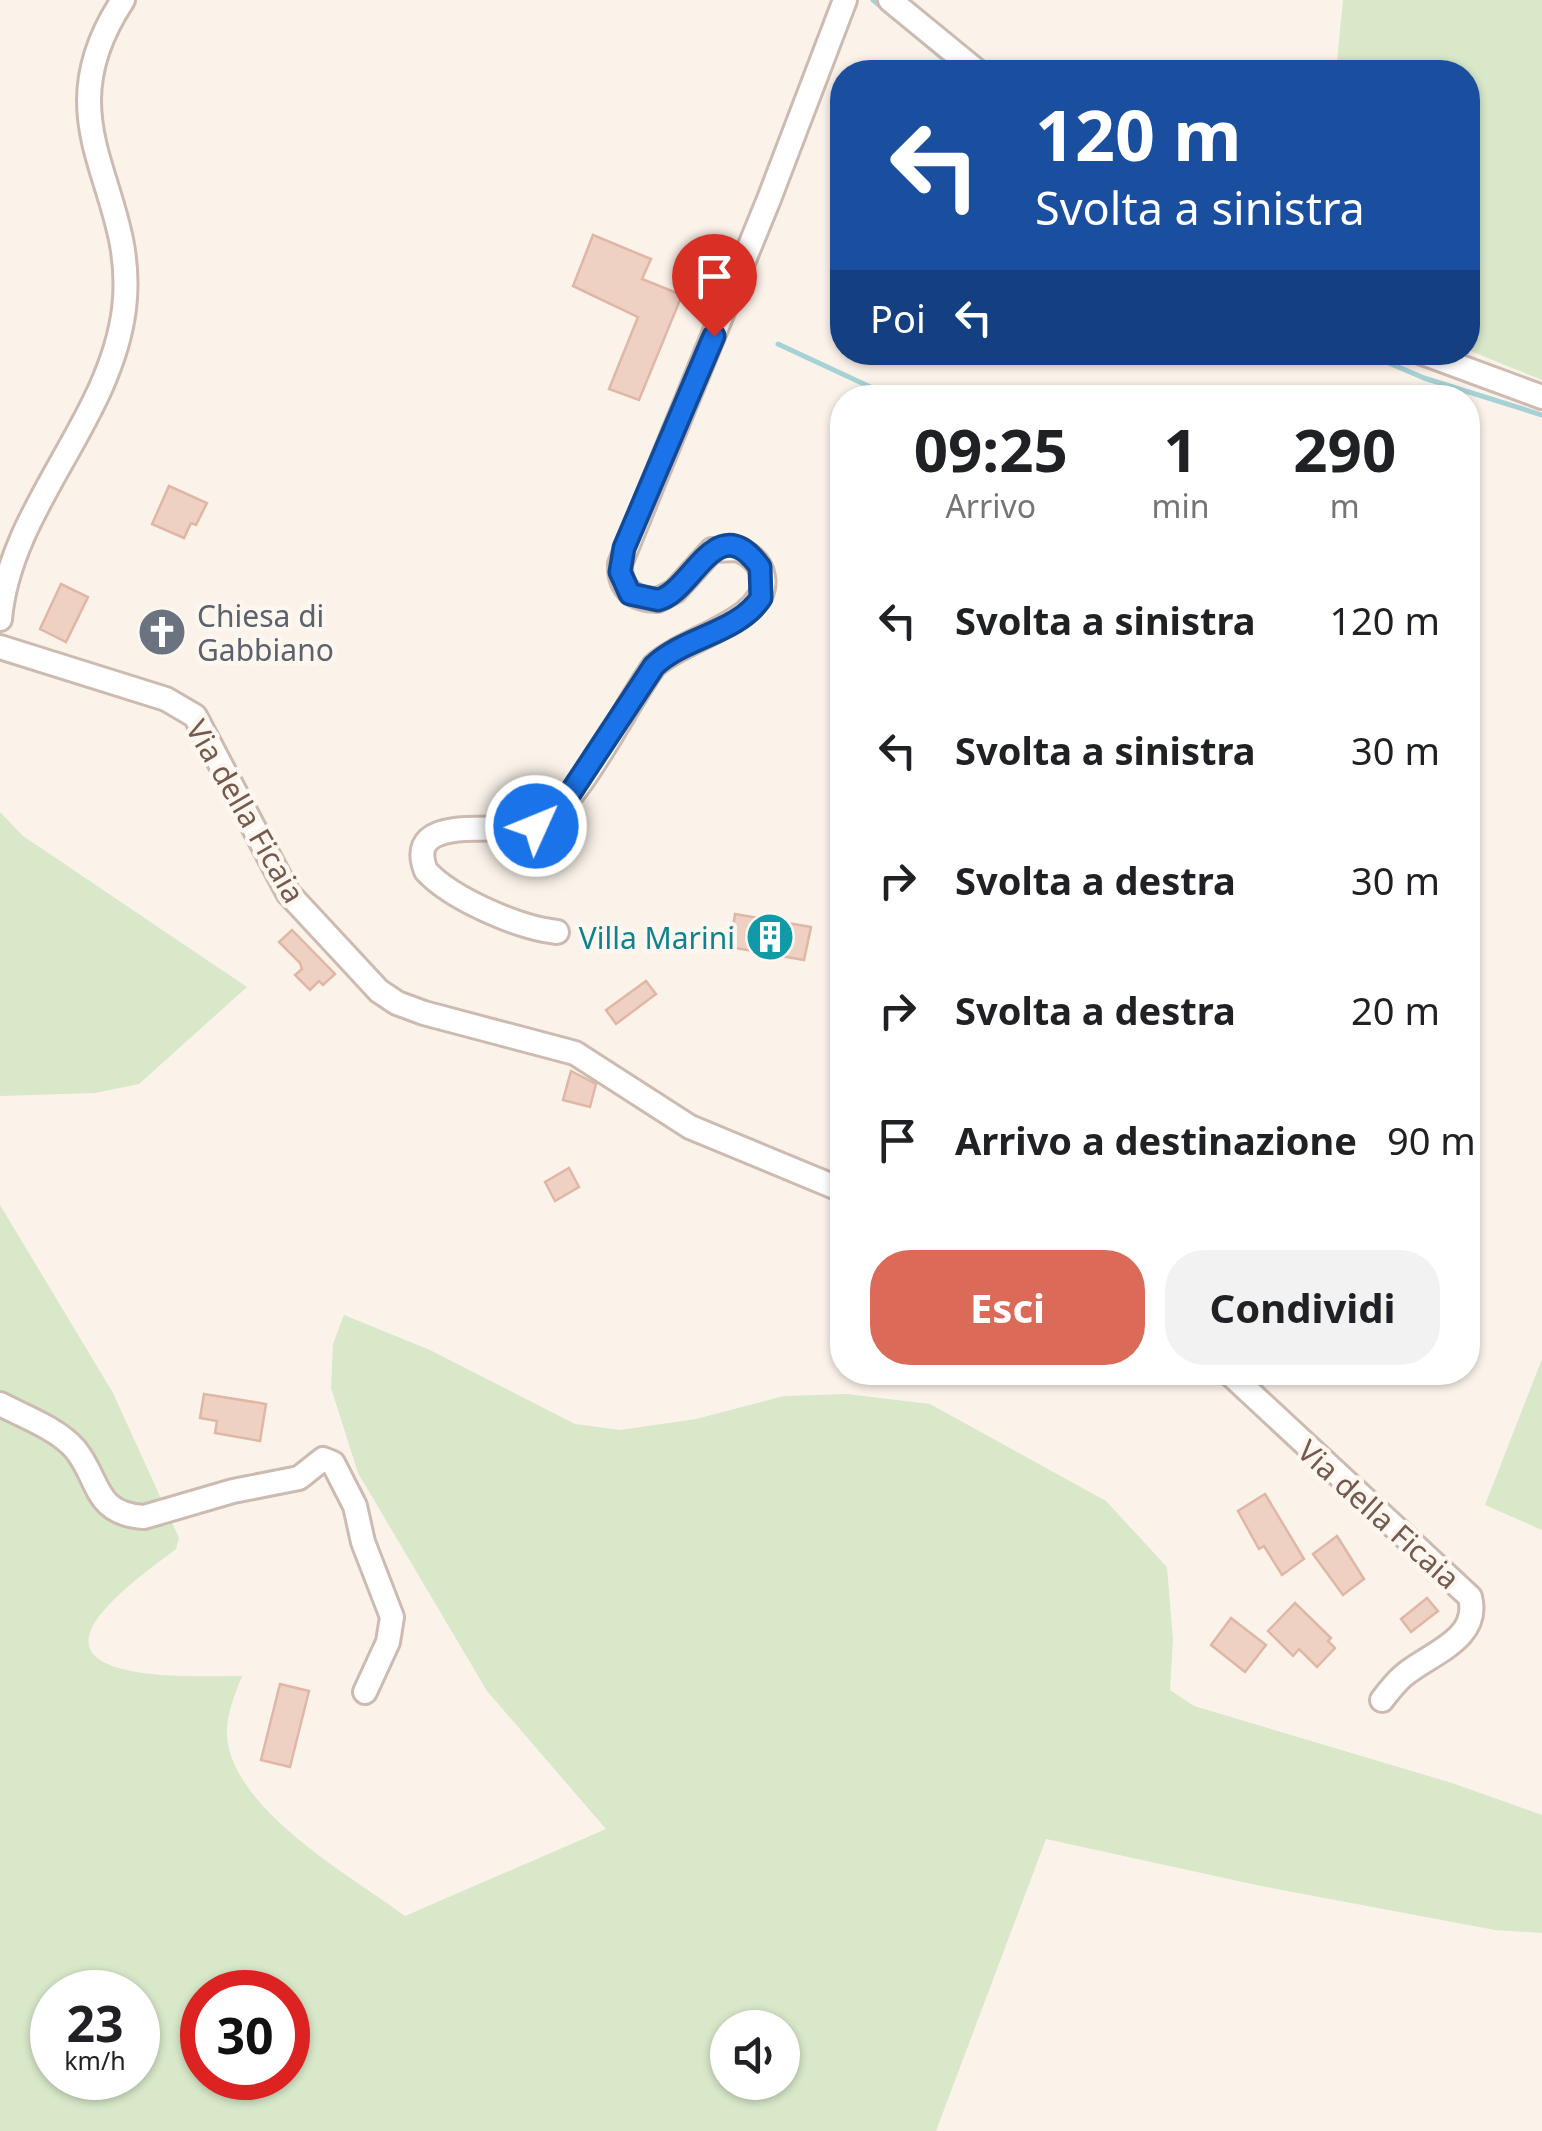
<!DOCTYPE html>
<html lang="it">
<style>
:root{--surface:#fff;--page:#f2f2f2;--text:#202124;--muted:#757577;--accent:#dc6a58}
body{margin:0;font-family:"Noto Sans",sans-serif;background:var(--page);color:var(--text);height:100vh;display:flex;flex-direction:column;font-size:38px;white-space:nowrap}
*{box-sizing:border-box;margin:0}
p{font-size:32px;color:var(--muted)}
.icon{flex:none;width:55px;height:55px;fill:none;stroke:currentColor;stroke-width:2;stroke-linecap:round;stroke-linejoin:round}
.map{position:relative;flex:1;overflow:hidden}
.panel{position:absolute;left:830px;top:385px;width:650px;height:1000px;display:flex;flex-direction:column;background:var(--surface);border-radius:40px;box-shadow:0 2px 8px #0004}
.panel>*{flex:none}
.guide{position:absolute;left:830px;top:60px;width:650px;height:305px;border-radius:40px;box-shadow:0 2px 8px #0004;background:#1a4fa0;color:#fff;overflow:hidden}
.controls{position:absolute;left:710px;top:2010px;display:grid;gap:20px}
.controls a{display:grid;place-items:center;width:90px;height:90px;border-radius:50%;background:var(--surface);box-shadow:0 2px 8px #0004;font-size:50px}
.speed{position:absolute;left:30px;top:1970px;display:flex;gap:20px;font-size:50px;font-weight:700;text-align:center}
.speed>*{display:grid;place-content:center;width:130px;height:130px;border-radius:50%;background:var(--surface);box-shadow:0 2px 8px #0004;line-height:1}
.speed small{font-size:25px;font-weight:400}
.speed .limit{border:15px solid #d22;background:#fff;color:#111}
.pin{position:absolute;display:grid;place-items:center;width:85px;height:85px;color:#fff;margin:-102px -42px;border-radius:50% 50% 50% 0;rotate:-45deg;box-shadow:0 0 10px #0007}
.pin .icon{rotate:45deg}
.me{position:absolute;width:110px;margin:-55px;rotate:46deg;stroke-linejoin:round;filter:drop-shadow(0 0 8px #0008)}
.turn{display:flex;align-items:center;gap:35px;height:210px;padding:0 40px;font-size:45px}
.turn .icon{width:130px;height:130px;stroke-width:2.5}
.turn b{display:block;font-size:70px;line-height:85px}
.then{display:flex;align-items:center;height:95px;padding:0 40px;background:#0003;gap:20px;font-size:38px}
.eta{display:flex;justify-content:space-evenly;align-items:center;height:170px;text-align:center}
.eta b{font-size:60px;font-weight:700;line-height:70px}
.action{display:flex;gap:20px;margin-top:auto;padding:20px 40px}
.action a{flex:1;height:115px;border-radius:40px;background:var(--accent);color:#fff;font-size:40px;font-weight:700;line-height:115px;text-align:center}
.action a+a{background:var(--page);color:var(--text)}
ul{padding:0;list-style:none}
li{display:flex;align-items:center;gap:30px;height:130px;padding:0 40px}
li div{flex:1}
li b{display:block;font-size:38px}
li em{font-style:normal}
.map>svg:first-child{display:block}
.green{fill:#d8e8c9;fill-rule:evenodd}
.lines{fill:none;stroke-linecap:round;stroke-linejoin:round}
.stream{stroke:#a6d2d5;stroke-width:5}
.building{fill:#efd1c3;stroke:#e0b6a5;stroke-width:2.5}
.minor-casing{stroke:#cdbab0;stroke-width:28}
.minor{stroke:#fff;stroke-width:22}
.route-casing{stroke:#114b97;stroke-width:25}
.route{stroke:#1a73e8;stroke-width:18}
.labels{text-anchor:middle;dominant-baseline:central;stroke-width:9;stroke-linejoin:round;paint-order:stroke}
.worship-label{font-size:30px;fill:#5b616d;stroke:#fef7f0;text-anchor:start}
.street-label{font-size:30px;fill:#75594e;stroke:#fef7f0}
.culture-label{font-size:30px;fill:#0d838f;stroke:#fef7f0;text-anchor:end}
</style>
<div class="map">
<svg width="1542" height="2131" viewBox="0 0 1542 2131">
<rect width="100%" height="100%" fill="#fbf3ea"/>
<path class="green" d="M1343,0H1542V380L1468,350V72H1336Z
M0,812L23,836L247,987L139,1084L95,1093L0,1096Z
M0,1205L113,1393L179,1538L176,1549C150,1569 121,1589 100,1615C44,1687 210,1675 242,1676C235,1694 226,1715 227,1735C231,1809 351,1876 405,1916L606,1829L487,1691L358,1473L331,1388L333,1344L344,1315L430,1350L575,1424L620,1430L696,1419L784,1396L847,1394L930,1404L1106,1501L1167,1567L1173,1640L1170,1690L1194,1706L1452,1783L1542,1815V1933L1495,1930L1261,1886L1046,1839L936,2131H0ZM52,1992H138V2078H52ZM202,1992H288V2078H202ZM728,2028H782V2082H728Z
M1542,1359V1530L1485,1505Z"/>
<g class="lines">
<path class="stream" d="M873,0L959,72
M778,344L894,398
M1363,352L1424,378L1542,415"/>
</g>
<path class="building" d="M593,235L651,259L642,279L682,295L639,400L609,389L638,317L573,286Z
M692,248L722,261L714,281L683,269Z
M169,486L207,503L196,525L191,523L184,538L152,524Z
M61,584L88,597L66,642L40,629Z
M167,615L177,643L158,650L148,622Z
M735,914L811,927L804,960L730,947Z
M292,930L335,974L323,985L319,981L310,990L295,975L302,969L300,963L279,942Z
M646,981L656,994L616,1024L606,1010Z
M571,1071L596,1084L590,1107L563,1100Z
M569,1168L579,1187L555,1201L545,1182Z
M204,1394L266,1404L260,1441L215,1433L217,1421L200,1418Z
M1265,1494L1304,1559L1282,1575L1264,1546L1259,1549L1238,1511Z
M1337,1536L1364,1579L1343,1595L1313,1554Z
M1427,1598L1438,1611L1411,1632L1401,1619Z
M1295,1603L1331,1638L1328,1641L1335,1648L1317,1667L1299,1649L1293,1656L1268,1631Z
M1231,1618L1266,1645L1245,1672L1211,1645Z
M280,1684L309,1691L290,1767L261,1760Z"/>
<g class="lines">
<g class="minor-casing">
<path id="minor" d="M890,0L978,72
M1420,352L1542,397
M0,619C10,507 110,421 124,309C139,188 39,127 123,0
M0,647L166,699L195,716L288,893L379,991L397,1003L424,1013L575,1053L690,1127L842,1190
M557,932C519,928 452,899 426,871C401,808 512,838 540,824C579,804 626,704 654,666C681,639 771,620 763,577C761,563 751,555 738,549L712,550L675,591L658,600C634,600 619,589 620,564L769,199L845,0
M1228,1372L1470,1597C1481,1640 1428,1654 1403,1676C1395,1683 1388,1692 1382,1700
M0,1404C23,1416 58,1429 75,1449C100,1479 93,1514 144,1517L233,1491L299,1478L323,1459L333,1463L355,1506L363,1542L392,1617L388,1642L365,1692"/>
</g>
<use href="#minor" class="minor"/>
</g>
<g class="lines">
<g class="route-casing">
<path id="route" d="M536,826L563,804L654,666C684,637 738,633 761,598L760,567C716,506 693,592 658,600L630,594L620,572L624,548L714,336"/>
</g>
<use href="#route" class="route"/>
</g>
<defs>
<g id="church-disc" transform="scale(2.5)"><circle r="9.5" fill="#6b7280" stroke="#fef7f0"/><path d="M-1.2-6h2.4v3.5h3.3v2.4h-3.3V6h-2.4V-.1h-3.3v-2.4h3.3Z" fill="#fff"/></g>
<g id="building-disc" transform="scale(2.5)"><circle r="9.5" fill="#0f9aa8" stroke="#fef7f0"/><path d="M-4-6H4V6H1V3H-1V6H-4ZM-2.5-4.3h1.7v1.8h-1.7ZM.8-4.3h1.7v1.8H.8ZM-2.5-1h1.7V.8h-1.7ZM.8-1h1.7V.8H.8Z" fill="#fff"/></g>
</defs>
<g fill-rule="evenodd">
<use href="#church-disc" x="162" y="632"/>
<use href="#building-disc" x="770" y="937"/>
</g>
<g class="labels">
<g class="worship-label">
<text x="197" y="615">Chiesa di<tspan x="197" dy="34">Gabbiano</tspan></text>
</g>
<g class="street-label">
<text transform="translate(246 811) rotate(60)">Via della Ficaia</text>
<text transform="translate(1379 1514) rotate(42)">Via della Ficaia</text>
</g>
<g class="culture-label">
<text x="735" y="937">Villa Marini</text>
</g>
</g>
</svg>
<div class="controls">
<a><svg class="icon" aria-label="sound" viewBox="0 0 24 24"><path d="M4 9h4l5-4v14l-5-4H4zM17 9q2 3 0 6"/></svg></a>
</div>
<div class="speed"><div>23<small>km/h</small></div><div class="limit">30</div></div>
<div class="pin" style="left:714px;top:336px;background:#d93025"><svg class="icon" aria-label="arrive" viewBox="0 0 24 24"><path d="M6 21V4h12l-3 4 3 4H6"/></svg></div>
<svg class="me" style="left:536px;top:826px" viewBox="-20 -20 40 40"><circle r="17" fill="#1a73e8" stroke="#fff" stroke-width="3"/><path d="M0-11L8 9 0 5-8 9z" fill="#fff"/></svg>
<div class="guide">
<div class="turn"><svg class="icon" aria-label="left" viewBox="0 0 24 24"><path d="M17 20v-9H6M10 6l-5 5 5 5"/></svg><div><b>120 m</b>Svolta a sinistra</div></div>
<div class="then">Poi<svg class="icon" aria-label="left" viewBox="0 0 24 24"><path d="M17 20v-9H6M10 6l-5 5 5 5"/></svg></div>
</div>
<section class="panel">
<div class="eta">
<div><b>09:25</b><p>Arrivo</p></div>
<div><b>1</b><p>min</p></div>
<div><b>290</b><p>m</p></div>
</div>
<ul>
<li><svg class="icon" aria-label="left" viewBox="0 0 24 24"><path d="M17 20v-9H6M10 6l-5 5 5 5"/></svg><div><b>Svolta a sinistra</b></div><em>120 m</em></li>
<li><svg class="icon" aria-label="left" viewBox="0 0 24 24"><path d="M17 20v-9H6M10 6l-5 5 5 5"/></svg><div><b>Svolta a sinistra</b></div><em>30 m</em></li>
<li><svg class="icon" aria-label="right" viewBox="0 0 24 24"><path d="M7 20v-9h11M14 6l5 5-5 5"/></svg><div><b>Svolta a destra</b></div><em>30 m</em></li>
<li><svg class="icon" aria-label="right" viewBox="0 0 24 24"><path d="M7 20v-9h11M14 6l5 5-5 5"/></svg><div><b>Svolta a destra</b></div><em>20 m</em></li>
<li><svg class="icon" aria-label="arrive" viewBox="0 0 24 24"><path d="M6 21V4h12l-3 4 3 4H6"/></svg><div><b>Arrivo a destinazione</b></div><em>90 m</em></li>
</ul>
<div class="action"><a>Esci</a><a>Condividi</a></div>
</section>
</div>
